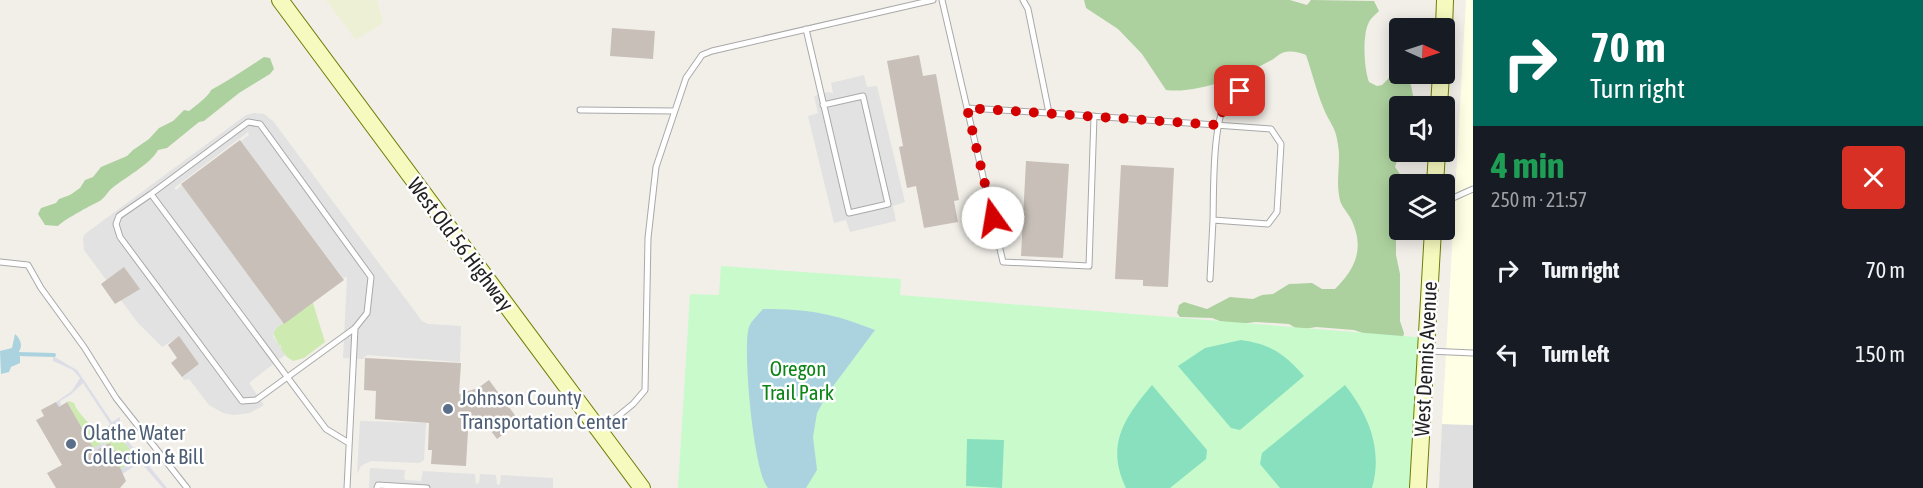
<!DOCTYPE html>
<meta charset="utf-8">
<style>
:root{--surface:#171b24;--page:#242831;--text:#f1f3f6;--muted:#9ea1a6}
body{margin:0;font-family:"Asap Condensed",sans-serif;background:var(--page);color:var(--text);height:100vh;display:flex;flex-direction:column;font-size:22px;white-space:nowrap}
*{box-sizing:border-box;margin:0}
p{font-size:20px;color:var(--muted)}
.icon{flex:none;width:33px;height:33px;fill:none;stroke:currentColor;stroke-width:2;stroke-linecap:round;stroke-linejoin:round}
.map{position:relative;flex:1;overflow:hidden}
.details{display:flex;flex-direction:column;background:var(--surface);width:450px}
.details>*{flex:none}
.hud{background:#00695c;color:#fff;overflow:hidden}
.needle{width:39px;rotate:93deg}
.controls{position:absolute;left:1389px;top:18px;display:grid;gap:12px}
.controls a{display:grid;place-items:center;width:66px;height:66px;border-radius:6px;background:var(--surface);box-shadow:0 3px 15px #0003;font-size:30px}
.pin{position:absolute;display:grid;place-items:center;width:51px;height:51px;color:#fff;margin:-26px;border-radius:12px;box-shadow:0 3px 9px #0006}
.me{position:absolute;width:66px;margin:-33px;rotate:347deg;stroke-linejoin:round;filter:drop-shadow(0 0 4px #0008)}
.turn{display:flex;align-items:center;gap:21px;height:126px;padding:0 18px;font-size:27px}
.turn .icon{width:78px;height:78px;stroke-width:2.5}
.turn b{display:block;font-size:42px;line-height:51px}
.round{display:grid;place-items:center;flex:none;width:63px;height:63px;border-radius:6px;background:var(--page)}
.overview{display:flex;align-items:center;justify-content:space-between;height:102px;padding:0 18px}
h1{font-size:36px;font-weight:700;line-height:45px;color:#1e9e55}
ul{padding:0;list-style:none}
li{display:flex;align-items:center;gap:18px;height:84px;padding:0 18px}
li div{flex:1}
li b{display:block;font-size:22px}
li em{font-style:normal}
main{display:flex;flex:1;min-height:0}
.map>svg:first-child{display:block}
.residential{fill:#e0dfdf}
.education{fill:#ffffe5}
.farmland{fill:#eef0d5}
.grass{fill:#cdebb0}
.forest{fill:#add19e}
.park{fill:#c8facc}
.pitch{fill:#88e0be}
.parking{fill:#e2e2e2}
.plaza{fill:#dddde8}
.water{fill:#aad3df}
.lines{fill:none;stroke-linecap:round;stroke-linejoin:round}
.stream{stroke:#aad3df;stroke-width:4}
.building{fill:#c7bfb8}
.lane-casing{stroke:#a9a9a9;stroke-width:7}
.secondary-casing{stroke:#707d05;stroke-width:18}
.lane{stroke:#fff;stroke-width:5}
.secondary{stroke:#f7fabf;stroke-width:16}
.route{stroke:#d40000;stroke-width:10;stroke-dasharray:0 18}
.service-dot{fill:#5c6f8a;stroke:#fff;stroke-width:2}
.labels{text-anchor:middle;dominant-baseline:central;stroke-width:5;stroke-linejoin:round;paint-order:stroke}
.street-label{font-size:21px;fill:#222;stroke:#fff}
.park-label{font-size:21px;fill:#0c8416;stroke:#fff}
.service-label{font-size:21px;fill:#4e5e75;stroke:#fff;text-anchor:start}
</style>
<main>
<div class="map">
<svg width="1473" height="488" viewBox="0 0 1473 488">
<rect width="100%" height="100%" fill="#f2efe9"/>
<path class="residential" d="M1442,424L1473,425V488H1439Z"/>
<path class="education" d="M1466,0H1473V425L1442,424Z"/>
<path class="farmland" d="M326,0H377L383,23L356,40Z"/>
<path class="grass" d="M313,303L325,342L304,358L293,361L287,357L280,349L281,345L279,346L273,333L277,327Z
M69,401L74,403C78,415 93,425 100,437L103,436L101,445L93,448L67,402Z
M112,427L138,459L119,470L111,466L121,460L110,443L105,446L106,434Z"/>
<path class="forest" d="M1084,0H1290L1307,5L1311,0L1374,1L1379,11C1376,14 1371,18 1369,22C1362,35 1364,69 1369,82L1377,86L1382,85L1392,75H1402L1411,85L1415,106H1400V152L1395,167L1407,184H1400V230L1396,238V255L1400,274V321L1404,333L1401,346L1354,330L1316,327L1299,330L1289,324L1256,322L1230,325L1212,318L1180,317L1177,313L1179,305L1184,302L1207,309L1230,297L1253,299L1262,295L1273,294L1289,284L1312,283L1322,289H1335C1356,268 1365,248 1351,219C1346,210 1340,206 1339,195C1336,179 1341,161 1338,145C1336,126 1329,123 1323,107C1316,90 1312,72 1306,55C1298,52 1290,50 1282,53C1278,55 1274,59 1270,61C1241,76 1198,94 1166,90L1142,54L1118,29L1086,8Z
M264,57L270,58L274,69L270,74L239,93L204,121L199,122L167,148L158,150C151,164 124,178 111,189C107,193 104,199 98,202C91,205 62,221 58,226L45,225L38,214L41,208L56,203L59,199L70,195L80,188L85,180L93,177L101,167L127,156L133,150L149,139L159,128L173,121L184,110L189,111C194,107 209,96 211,90C228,81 246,69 264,57Z"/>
<path class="park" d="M721,266L901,279L900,295L1427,338L1418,488H678L690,294L719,295Z"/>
<path class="pitch" d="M1241,340C1270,344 1285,354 1304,376L1240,430L1231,428L1178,366L1205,348Z
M1152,385L1207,450L1206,459L1170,488H1126C1105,445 1125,417 1152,385Z
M1345,385C1369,415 1383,450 1372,488H1280L1260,464L1262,453Z
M967,439L1004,440L1002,488L966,486Z"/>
<path class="parking" d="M864,75L867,87L877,86L905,202L893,206L896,221L850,232L846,220L834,223L808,116L818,113L814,96L827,92L833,93L831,83Z
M254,113L264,114L273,121L422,321L428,324L461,326L460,362L367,355L363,359L343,358L347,277L343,278L241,141L249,135L248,132L174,188L176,190L182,185L283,323L275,329L273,336L285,355L249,383L264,405L250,413L234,415L223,413L209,405L189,379L184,380L182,377L199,364L179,337L162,347L138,323L84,250L83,238L85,234L246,115Z
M360,421L426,423L424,460L419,463L371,461L361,466L357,474Z
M370,468L405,470L404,479L407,480L421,481L423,471L475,474L476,484L479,483L480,474L496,475L497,485L500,484L501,475L553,478V488H369Z"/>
<path class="plaza" d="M53,356L77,370L112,422L120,417V421L115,426L141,457L148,451L151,454L144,460L167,488H163L143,465L141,467L138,464L122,474L119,470L138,459L112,427L106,434L105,446L95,451L93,448L102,444L104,433L110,424L83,383L70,395L60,401L61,406L59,407L56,402L72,391L80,378L73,370L53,361Z"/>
<path class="water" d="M763,309C810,309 831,313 875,330L828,393L817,413L813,437L817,470L806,488H768C754,475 742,348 749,327C751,321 759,314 763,309Z
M15,334C22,340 23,348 17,354L20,357V363L11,367L9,372L1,374L0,351L12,348Z"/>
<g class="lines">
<path class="stream" d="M17,354L54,355"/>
</g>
<path class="building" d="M612,28L655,31L653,59L610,56Z
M919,55L923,76L936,74L959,200L954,201L958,222L924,228L916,186L907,188L899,147L903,146L887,61Z
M240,140L344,280L284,324L181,184Z
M1026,161L1069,164L1063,258L1021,256Z
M1121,165L1174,168L1168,287L1143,286V280L1115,279Z
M124,267L140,289L115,304L101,284Z
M179,336L199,364L182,377L171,363L177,358L168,345Z
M365,358L461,363L459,394L478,388L489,380L520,422L497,439L488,427L468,431L466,466L431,464L432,450H428L429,423L375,419L376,391L364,390Z
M56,402L59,407L67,402L95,451L110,443L121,461L118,463L126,481L120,488H56L47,473L62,465L36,420L44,416L41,410Z"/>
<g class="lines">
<g class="lane-casing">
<path id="lane" d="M942,0L967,108L1049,113
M1023,0L1028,9L1049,113C1123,118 1197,124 1271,129L1281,144L1277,212L1268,224L1213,220C1214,193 1211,107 1233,93L1261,92
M806,29L849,213L888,204L863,96L823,105
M967,108L1003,262L1089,266L1094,116
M580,110L674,111
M151,194L119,216L116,224L120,237L242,401L256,400L355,328L367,313L371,277L260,124L248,122L151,194L326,429L349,443
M1444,202L1473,189
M0,262L28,265L41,288L84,347L116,398L187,488
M1210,279L1213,220
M1428,351L1473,353
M601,430L633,404L645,390L648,238L656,167L686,78L702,55L712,51L933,0
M347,488L355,328
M377,488L378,485L427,488"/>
</g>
<g class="secondary-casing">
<path id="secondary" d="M280,0L642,488
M1444,28L1445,0
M1439,106L1441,74
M1435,184L1437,152
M1418,488L1433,230"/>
</g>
<use href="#lane" class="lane"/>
<use href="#secondary" class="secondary"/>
</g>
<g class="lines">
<path class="route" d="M993,218L967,108L1218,125L1228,96L1240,91"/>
</g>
<g class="service-dot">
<circle cx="448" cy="409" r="6"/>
<circle cx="71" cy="444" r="6"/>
</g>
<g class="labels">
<g class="street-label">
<text transform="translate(461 244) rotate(53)">West Old 56 Highway</text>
<text transform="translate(1425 359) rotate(-87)">West Dennis Avenue</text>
</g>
<g class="park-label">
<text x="798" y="368">Oregon<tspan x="798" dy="24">Trail Park</tspan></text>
</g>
<g class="service-label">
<text x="460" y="397">Johnson County<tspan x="460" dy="24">Transportation Center</tspan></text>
<text x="83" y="432">Olathe Water<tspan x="83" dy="24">Collection &amp; Bill</tspan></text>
</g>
</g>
</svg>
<div class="controls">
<a><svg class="needle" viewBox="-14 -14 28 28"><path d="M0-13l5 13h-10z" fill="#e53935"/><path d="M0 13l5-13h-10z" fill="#9ea1a6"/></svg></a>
<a><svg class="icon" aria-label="sound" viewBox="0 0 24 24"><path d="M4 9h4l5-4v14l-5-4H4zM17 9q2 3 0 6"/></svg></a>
<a><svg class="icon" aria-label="layers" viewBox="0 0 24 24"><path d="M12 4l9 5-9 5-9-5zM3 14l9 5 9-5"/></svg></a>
</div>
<div class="pin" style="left:1240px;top:91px;background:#d93025"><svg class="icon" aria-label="arrive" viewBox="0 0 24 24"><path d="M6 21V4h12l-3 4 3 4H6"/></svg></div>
<svg class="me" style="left:993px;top:218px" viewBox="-20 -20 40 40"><circle r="19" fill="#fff"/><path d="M0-13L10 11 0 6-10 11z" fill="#d40000"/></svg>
</div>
<section class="details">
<div class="hud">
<div class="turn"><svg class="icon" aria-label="right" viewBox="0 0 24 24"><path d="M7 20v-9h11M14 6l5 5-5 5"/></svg><div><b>70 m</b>Turn right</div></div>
</div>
<div class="overview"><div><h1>4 min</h1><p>250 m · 21:57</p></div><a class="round" style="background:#d93025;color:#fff"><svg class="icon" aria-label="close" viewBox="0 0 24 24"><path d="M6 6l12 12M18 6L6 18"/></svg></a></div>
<ul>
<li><svg class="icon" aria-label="right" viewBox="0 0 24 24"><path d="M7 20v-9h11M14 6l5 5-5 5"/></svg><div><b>Turn right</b></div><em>70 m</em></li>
<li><svg class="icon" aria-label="left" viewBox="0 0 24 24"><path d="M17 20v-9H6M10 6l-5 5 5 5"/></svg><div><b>Turn left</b></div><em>150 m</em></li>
</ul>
</section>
</main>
